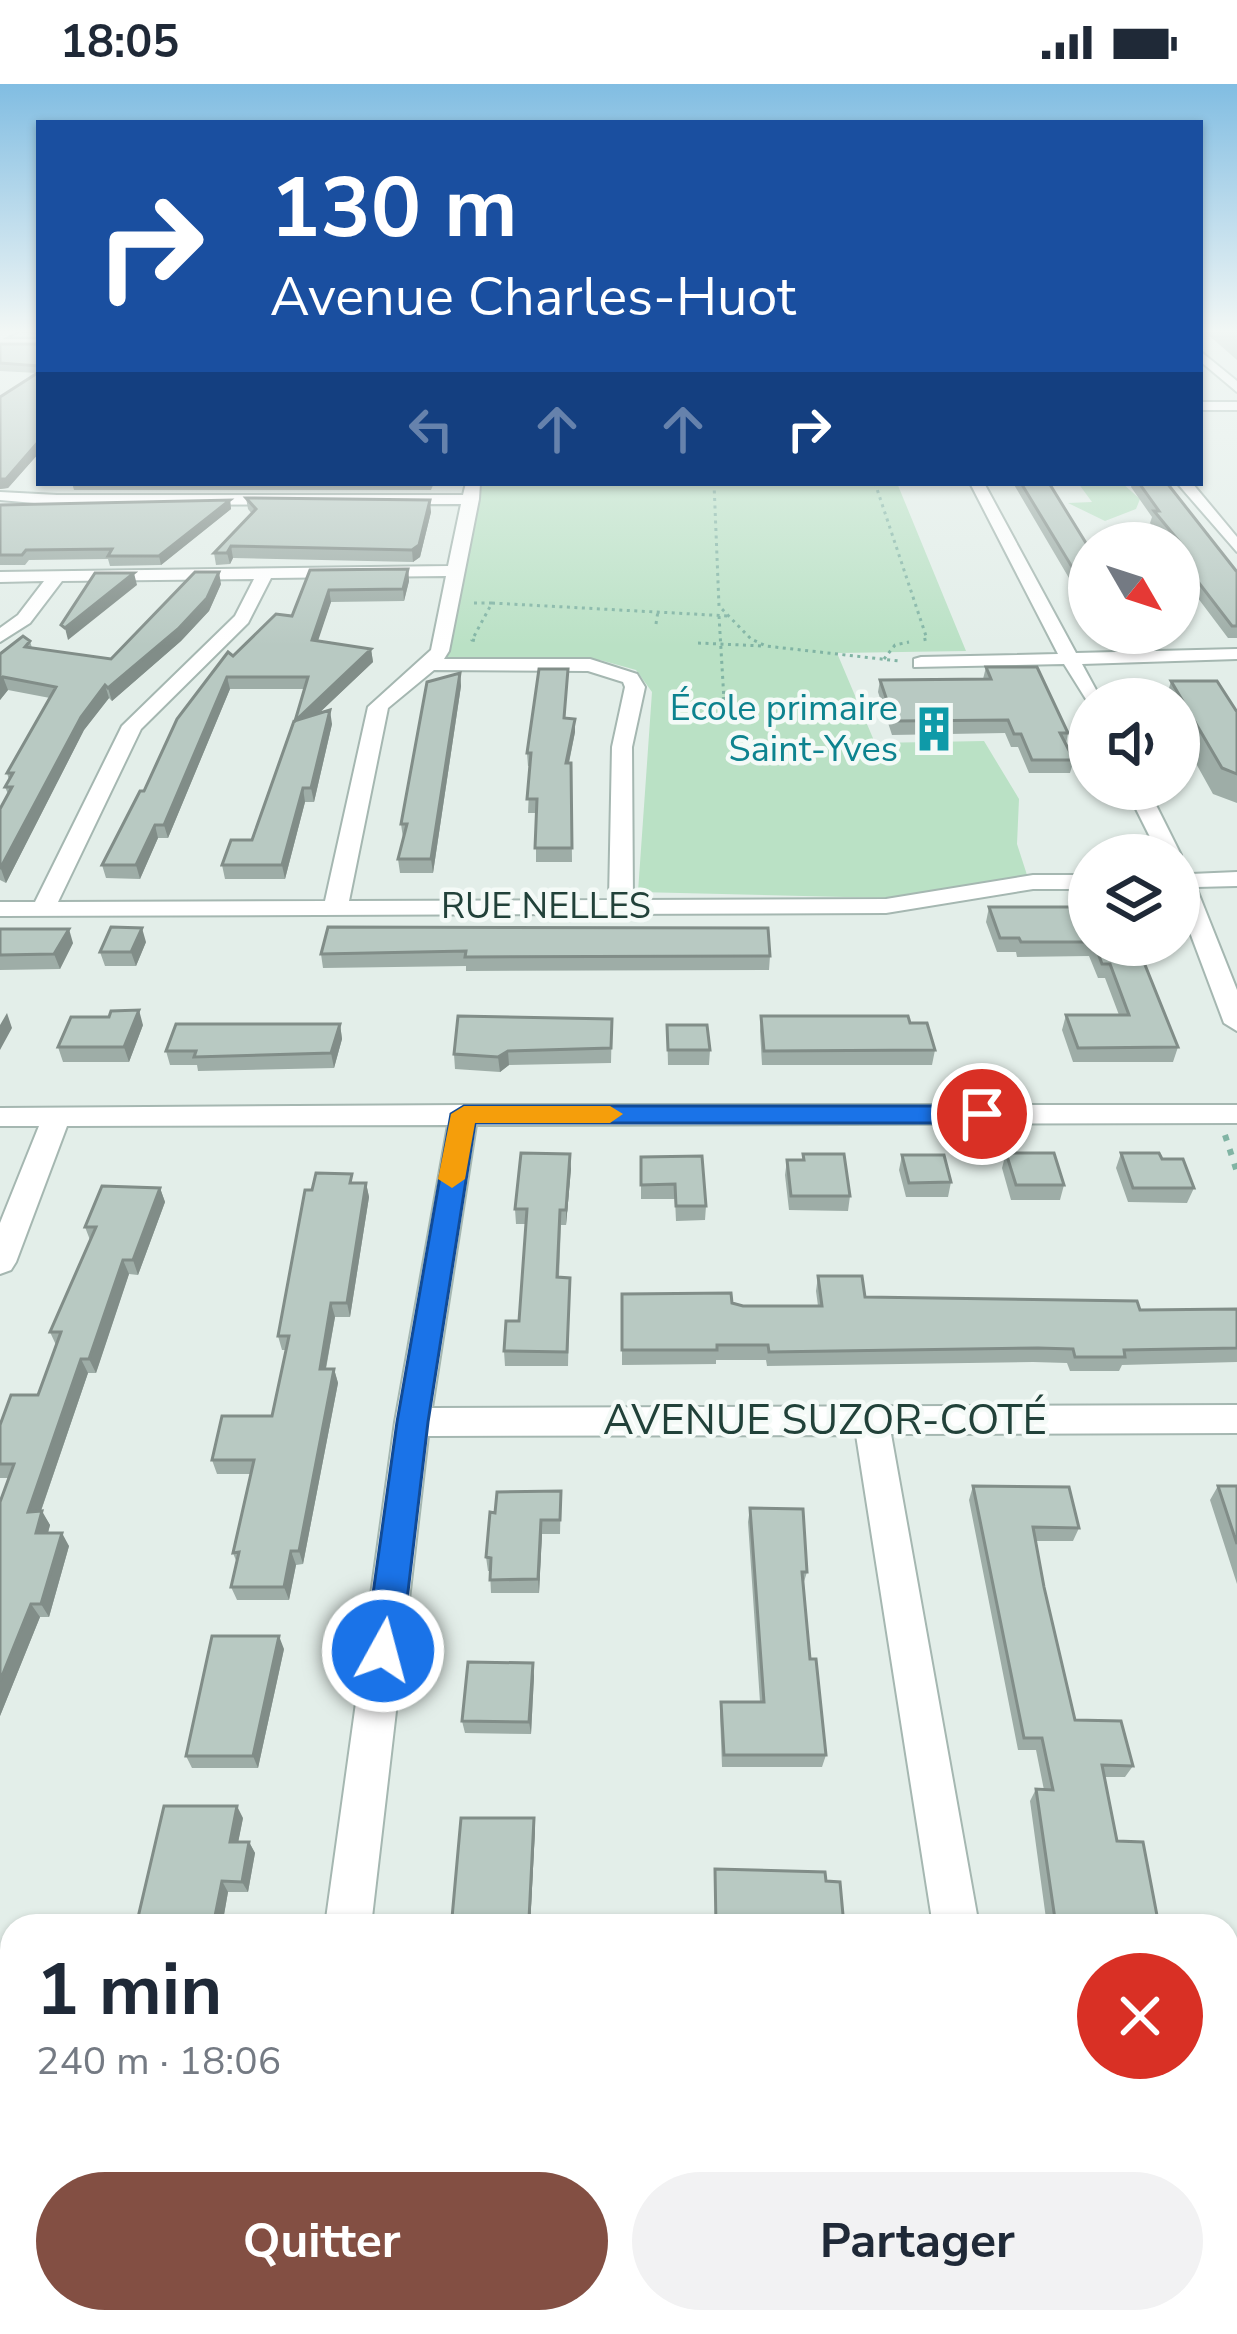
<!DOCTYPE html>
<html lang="fr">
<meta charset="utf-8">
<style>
:root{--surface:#fff;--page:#f2f2f3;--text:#1f2937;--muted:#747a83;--accent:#834f43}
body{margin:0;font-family:"Nunito Sans",sans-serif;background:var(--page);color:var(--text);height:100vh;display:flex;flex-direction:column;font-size:45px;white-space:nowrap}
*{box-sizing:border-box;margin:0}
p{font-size:39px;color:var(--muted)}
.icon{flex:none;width:66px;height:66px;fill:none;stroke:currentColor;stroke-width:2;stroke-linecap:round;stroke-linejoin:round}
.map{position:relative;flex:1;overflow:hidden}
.side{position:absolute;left:0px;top:1830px;width:1239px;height:420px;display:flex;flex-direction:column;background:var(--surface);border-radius:36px 36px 0 0;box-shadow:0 3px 9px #0004}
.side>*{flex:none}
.hud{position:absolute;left:36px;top:36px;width:1167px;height:366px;border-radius:0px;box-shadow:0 3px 9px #0004;background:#1a4fa0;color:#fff;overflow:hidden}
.needle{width:78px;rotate:129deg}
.fabs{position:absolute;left:1068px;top:438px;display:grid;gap:24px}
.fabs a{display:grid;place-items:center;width:132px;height:132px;border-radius:50%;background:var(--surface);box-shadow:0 3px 9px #0004;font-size:60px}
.pin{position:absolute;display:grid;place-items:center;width:102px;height:102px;color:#fff;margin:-51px;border:6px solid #fff;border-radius:50%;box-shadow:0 3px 12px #0007}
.me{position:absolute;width:132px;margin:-66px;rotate:7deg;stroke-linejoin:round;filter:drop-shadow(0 0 9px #0008)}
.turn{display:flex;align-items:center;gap:42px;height:252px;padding:0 36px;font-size:54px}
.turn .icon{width:156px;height:156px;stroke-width:2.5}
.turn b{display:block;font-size:84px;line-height:102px}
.lanes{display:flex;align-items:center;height:114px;padding:0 36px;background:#0003;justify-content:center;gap:60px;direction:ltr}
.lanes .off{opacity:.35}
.round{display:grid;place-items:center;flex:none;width:126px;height:126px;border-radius:63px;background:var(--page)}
.headline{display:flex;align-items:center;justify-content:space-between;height:204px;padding:0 36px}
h1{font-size:72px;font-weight:700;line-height:90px}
.action{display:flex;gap:24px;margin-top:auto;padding:24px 36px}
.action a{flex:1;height:138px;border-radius:72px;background:var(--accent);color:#fff;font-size:48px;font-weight:700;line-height:138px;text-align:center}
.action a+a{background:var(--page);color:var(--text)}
.status{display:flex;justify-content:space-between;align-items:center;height:84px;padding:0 60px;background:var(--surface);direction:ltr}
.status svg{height:33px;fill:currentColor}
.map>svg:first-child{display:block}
.green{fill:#bae1c5}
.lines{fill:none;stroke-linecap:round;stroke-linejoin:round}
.minor-casing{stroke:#a5b7b1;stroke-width:4}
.tertiary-casing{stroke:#a5b7b1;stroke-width:4}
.path-far2{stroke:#81b4a4;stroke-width:3;stroke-dasharray:3 4.5;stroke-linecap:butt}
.path-far1{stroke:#81b4a4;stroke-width:4.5;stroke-dasharray:4.5 6;stroke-linecap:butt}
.path{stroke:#81b4a4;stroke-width:6;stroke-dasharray:6 9;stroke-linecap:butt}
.minor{fill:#fff;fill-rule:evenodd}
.tertiary{fill:#fff;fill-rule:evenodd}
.wall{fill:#9eada7}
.shaded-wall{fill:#818d88}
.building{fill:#b8c9c2;stroke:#818d88;stroke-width:3}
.route{fill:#1a73e8;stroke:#114b97;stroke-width:3}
.slow{fill:#f59e0b}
.labels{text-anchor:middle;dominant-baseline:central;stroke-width:9;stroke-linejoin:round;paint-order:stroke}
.far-culture-label{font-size:36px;fill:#0d838f;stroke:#f4faf7;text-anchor:end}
.far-street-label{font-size:36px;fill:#214139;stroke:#f4faf7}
.street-label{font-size:42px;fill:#214139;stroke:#f4faf7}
</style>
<div class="status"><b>18:05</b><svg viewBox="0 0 49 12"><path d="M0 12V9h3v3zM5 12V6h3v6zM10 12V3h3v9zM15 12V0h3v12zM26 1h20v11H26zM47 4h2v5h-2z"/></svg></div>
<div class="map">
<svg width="1237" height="2250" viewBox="0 0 1237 2250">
<rect width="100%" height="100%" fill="#e3eee9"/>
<path class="green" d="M476,399H897L966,567L837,569L875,659L984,657L1019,715L1017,760L1027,791L886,814L638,808L652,608L636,586L600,576L444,573Z
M1078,399H1122L1140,415L1136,425L1105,437L1068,419L1092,418Z"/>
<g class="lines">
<g class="minor-casing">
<path id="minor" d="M0,255H39V263H0Z
M1200,267L1237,297V308L1200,277Z
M1200,318H1237V326H1200Z
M466,399H480L479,415L449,567L444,575H590L637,590L645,603L632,663L633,816L886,815L1033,791H1089V805H1033L886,829L0,832V818H35L122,642L235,532L254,495L62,497L30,539L0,558V544L18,531L44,497L0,498V488L448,482L461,420L57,421L0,416V408L57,411H463ZM446,492L431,566L368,623L325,817L58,818L141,645L248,539L271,494ZM434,586L588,587L623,598L625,603L612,663L609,816L349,817L388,624Z
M970,399H984L1076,569L1237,565V575L1082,580L1101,615H1089V620L1064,580L914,583V575L921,573L1058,570Z
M1177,399H1192L1237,453V468Z
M1126,705H1148L1181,771L1179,774L1159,771Z
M1179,782L1191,790L1237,788V802L1196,803L1237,906V947L1224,939L1179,819Z
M464,1021H1237V1039L476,1041L432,1324L1237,1321V1349L891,1350L979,1842H933L856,1351L428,1352L371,1842H325L395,1338L448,1041L67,1042L16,1178L11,1186L0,1190V1139L39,1042H0V1024Z
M271,2238H325L323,2250H269Z
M995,2238H1049L1051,2250H997Z"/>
</g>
<g class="tertiary-casing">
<path id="tertiary" d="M0,248H17L0,256Z"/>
</g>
<path class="path-far2" d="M714,399L719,522L751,555L766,562L899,577
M875,399L927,555L922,556
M474,519H492L472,556L477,557
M492,519L729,532
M719,532L724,616
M656,540L658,527
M698,559L763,562
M884,575L895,561L909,558"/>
<path class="path-far1" d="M724,613L725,626"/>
<path class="path" d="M1225,1051L1237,1088"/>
<use href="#minor" class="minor"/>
<use href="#tertiary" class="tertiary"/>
</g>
<path class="wall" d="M20,248H39V369L8,404L0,405V313L37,289L0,287V260H37L39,251Z
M1205,248H1237V276Z
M72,399H434L431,406H74Z
M1013,399H1049L1089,464V528Z
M1132,399H1167L1237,488V554H1228L1179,489V459H1167L1150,439L1152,433L1131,403Z
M246,414L431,428L420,473L413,478L233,474L230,480L216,481L214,469L252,430L248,425Z
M230,416L231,425L161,481L110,482L108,475L29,476L25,481H0V421Z
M408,485L409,497L404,517L331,518L317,557L371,565L373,578L318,630L332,640L314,718H305L285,795H225L222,781L252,756L305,605H230L168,754H158L140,795L106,794L102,781L144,707L233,572L292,532L310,486Z
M221,500L209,527L181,557L112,617L109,614L84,646L6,799L0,796V725L8,710L5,703L9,696L7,689L50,614L8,606L0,616V570L30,557L32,564L111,575Z
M1101,549H1141L1139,555H1105Z
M986,583L1068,649L1066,660L1074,676L1070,689H1029L1018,663H1011L1005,649L892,651L878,608L880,596L983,595Z
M568,585L565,634L575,635V648L569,679H571L572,778H536V729H528L530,682H528L527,669Z
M460,589L461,602L433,789H400L398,775L403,754L401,740Z
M1171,597L1237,628V719L1213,710L1179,649V615H1166Z
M1081,810H1089V861H1137L1178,963L1173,978H1073L1062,946L1066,931H1119L1105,894H1098L1089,872L1017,873L1016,868H997L986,838L989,823H1078Z
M328,843L770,872L769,886L466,887V882L323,884L321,870Z
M0,845L73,859L60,885L0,886Z
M146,858L136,882H105L100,868Z
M761,932L910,939L935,966L932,981H762L760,947Z
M612,935L611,979L509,981L500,988L455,985L454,970Z
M340,940L342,955L334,984L198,987L197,981H170L166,967Z
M143,941L129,978H63L58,963Z
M667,941L710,966L709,981H668Z
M1006,1069L1064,1101L1060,1116H1011L1002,1084Z
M1121,1069L1162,1075L1194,1104L1187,1119L1128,1118L1116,1084Z
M803,1070L850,1112L848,1127L789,1126L785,1091L787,1076H803Z
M902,1071L951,1098L948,1113H906L899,1086Z
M641,1073L706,1122L705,1136L676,1137L675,1115H641Z
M571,1085L566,1141H561L559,1193L570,1194L568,1282H505L504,1267L519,1237L526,1140H516L515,1125Z
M353,1099H366L369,1113L350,1233H335L326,1285H334L338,1299L303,1480L296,1481L289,1516H237L231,1503L237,1479L233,1469L251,1390H217L212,1376L272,1332L286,1266H282L278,1252Z
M160,1104L165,1118L138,1191L129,1190L96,1289H88L41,1427L50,1441L48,1449L69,1462L49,1533H40L0,1632L9,1394H0V1341L38,1311L56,1261L50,1248L90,1156L85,1143Z
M818,1192L865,1213L1140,1226L1237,1225V1278L1122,1281L1119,1287H1070L1067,1279L1033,1278L767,1282L766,1276H716V1280L622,1281V1210L732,1219L743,1222H818L816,1207Z
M973,1402L1079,1444L1073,1457H1036L1044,1503L1075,1636L1133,1682L1125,1693H1104L1117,1757L1159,1842H1047L1030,1717L1036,1705L1044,1706L1036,1666H1018L969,1416Z
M1218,1402H1237V1500L1210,1416Z
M561,1407L560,1450H542L539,1509H491L490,1487H488L486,1473L495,1429Z
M750,1424L807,1488L803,1501L810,1575L826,1671L822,1683H722L720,1630L721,1618H760L748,1438Z
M284,1565L258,1684H192L186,1672Z
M534,1592L531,1650L465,1649L462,1637Z
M243,1734L238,1758H249L255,1769L248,1808H228L222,1842H136Z
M535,1746L530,1842H454L452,1834Z"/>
<path class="shaded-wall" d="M39,357V369L8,404L0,405V395Z
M230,416L231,425L161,481L159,472Z
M430,416L431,428L420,473L413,478L412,466Z
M231,462L233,474L230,480L227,469Z
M408,485L409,497L404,517L403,505Z
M219,488L221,500L209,527L181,557L112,617L108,604Z
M134,489L137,501L68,556L65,544Z
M329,506L331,518L314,569L312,556Z
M371,565L373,578L297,650L295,637Z
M460,589L461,602L433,789L431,775Z
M3,593L8,606L0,616V597Z
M227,593L230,605L168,754L164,741Z
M105,601L109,614L84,646L6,799L1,785L81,633Z
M330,626L332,640L314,718L311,704Z
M575,635V648L566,692V679Z
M303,704L305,718L285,795L282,781Z
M155,741L158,754L140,795L136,781Z
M142,844L146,858L136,882L131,868Z
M69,845L73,859L60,885L54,870Z
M139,926L143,941L129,978L124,963Z
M7,929L12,944L0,966V941Z
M340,940L342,955L334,984L331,969Z
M508,967L509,981L500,988L498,973Z
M570,1070L571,1085L566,1141V1126Z
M366,1099L369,1113L350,1233L347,1219Z
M160,1104L165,1118L138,1191L133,1176Z
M123,1176L129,1190L96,1289L89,1275Z
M331,1219L335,1233L323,1299L320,1285Z
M81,1275L88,1289L36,1441L28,1428Z
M334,1285L338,1299L303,1480L299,1467Z
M42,1427L50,1441L44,1463L36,1449Z
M541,1436L542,1450L539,1509L538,1495Z
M62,1449L69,1462L49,1533L41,1520Z
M291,1467L296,1481L289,1516L284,1503Z
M31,1520L40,1533L0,1632V1597Z
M279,1552L284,1565L258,1684L253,1672Z
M533,1579L534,1592L531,1650L529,1638Z
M237,1722L243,1734L236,1769L230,1758Z
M534,1734L535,1746L530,1842L529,1835Z
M249,1758L255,1769L248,1808L242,1798Z
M222,1797L228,1808L222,1842H213Z
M156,2238H166L164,2250H154Z"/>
<path class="building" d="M39,250V282L0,279V260H37Z
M39,288V357L6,395H0V313Z
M1021,399H1049L1089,464V511Z
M1139,399H1167L1237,488V542H1232L1179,473V462H1183L1154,427H1159Z
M246,414L430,416L419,461L412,466L231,462L227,469H214L256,425Z
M230,416L159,472H108L112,465L26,466L22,471H0V421Z
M408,485L403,505L329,506L312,556L371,565L295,637L308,593H227L164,741H155L136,781H102L140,707H144L177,635L228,568L233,572L276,530L292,532L310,486Z
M195,488H219L207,514L178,545L108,604L105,601L81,633L0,785V725L12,703H5L13,689H7L56,603L3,593L0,597V570L23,552L30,557L25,563L111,575Z
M95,489H134L65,544L61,541Z
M986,583H1037L1068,649H1060L1074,676H1032L1021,650H1014L1008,636L894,637L880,596L991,595Z
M539,585H568L564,634L575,635L566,679H571L572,764H535L537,715H527L531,669H527Z
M460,589L431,775H398L407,740H401L427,598Z
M1171,597H1217L1237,628V690L1222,684Z
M330,626L311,704H303L282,781H222L231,756H252L294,637Z
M1081,810H1089V858H1021L1019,854H1000L989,823H1086Z
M111,843L142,844L131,868H100Z
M328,843L768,844L770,872L465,873L466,867L321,870Z
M0,845H69L54,870L0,871Z
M1095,861H1137L1178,963L1078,964L1066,931H1129L1110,880H1102Z
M139,926L124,963H58L71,933H109L111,927Z
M458,932L612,935L611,964L508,967L498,973L454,970Z
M761,932H908L910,939H927L935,966L764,967Z
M176,940H340L331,969L194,973L196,967H166Z
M667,941H707L710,966H668Z
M521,1069L570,1070L566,1126H560L557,1193L570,1194L567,1268L504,1267L506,1237H519L527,1125H515Z
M1006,1069H1054L1064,1101H1016Z
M1121,1069H1159L1162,1075H1183L1194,1104H1133Z
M803,1070H844L850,1112H791L787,1076H804Z
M902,1071H944L951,1098L909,1099Z
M702,1072L706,1122H676L675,1100L641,1101V1073Z
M316,1089L352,1090L350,1099H366L347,1219H331L320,1285H334L299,1467H291L284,1503H231L239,1468L233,1469L254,1376H212L222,1332H272L289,1252H278L305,1106H312Z
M102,1102L160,1104L133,1176H123L89,1275H81L28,1428L42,1427L36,1449H62L41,1520H31L0,1597V1418L14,1380H0V1341L11,1311H38L61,1248H50L96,1143H85Z
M818,1192H862L865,1213L1137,1217L1140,1226L1237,1225V1264L1124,1266L1125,1273H1075L1073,1265L1038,1264L769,1268L768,1261H717V1266H622V1210L731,1209L732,1219L743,1222H822Z
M973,1402L1069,1403L1079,1444L1033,1443L1044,1503L1075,1636L1121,1637L1133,1682L1102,1681L1117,1757L1143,1758L1159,1842H1056L1036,1705L1053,1706L1042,1654H1024Z
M1218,1402H1237V1460Z
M561,1407L560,1436H541L538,1495L490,1496L491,1474L486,1473L490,1428L495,1429L497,1408Z
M750,1424L803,1425L807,1488H802L810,1575H816L826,1671H724L721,1618H764Z
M212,1552H279L253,1672H186Z
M468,1578L533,1579L529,1638L462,1637Z
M164,1722H237L230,1758H249L242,1798L222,1797L213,1842H136Z
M461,1734H534L529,1835L452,1834Z
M715,1785L825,1788L826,1797L840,1798L844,1842H716Z
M65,2238H156L154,2250H63Z
M418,2238H528V2250H418Z
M785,2238H881L882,2250H785Z
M1237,2244V2250H1208Z"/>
<linearGradient id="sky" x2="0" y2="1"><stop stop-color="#81bde2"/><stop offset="0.44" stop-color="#f2f7f5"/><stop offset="1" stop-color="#f2f7f5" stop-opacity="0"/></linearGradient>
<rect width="1237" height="562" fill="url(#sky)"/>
<path class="route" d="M464,1022H982L995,1030L982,1039H475L428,1338L401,1567L396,1579L383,1584L370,1579L365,1567L397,1338L451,1030Z"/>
<path class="slow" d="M464,1022H610L623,1030L610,1039H475L465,1095L452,1104L438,1095L451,1030Z"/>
<defs>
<g id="building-bare" transform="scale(3.6)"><path d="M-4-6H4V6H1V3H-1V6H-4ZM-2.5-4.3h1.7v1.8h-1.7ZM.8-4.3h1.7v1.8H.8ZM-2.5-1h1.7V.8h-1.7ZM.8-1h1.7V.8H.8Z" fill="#0f9aa8" stroke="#f4faf7" stroke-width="2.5" paint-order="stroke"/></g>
</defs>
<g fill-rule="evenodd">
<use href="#building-bare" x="934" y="645"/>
</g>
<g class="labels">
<g class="far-culture-label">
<text x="898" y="624">École primaire<tspan x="898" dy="41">Saint-Yves</tspan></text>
</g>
<g class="far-street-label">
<text x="546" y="822">RUE NELLES</text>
</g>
<g class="street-label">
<text x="825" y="1336">AVENUE SUZOR-COTÉ</text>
</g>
</g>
</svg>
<div class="fabs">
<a><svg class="needle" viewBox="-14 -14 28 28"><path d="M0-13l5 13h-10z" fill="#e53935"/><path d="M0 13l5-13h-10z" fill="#747a83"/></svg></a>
<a><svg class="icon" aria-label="sound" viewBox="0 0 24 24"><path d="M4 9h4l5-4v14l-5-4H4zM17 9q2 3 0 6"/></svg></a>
<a><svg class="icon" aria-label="layers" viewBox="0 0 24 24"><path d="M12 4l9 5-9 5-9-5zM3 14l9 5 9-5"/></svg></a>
</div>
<div class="pin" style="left:982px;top:1030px;background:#d93025"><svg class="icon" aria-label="arrive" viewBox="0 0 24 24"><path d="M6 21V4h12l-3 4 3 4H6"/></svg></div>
<svg class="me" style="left:383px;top:1567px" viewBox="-20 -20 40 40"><circle r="17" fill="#1a73e8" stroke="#fff" stroke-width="3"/><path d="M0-11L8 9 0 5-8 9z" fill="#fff"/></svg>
<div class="hud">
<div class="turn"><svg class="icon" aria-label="right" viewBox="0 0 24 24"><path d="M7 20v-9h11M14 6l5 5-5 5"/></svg><div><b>130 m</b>Avenue Charles-Huot</div></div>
<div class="lanes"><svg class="icon off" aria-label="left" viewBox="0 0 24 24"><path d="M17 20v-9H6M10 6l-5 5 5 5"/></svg><svg class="icon off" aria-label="ahead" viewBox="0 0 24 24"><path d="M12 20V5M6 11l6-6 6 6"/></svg><svg class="icon off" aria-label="ahead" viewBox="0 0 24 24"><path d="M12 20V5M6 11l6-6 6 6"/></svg><svg class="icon" aria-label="right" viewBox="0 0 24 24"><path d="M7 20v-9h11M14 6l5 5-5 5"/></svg></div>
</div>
<section class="side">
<div class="headline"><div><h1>1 min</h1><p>240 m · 18:06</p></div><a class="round" style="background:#d93025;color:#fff"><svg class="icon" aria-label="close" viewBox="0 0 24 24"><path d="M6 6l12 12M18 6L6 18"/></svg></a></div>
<div class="action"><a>Quitter</a><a>Partager</a></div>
</section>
</div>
